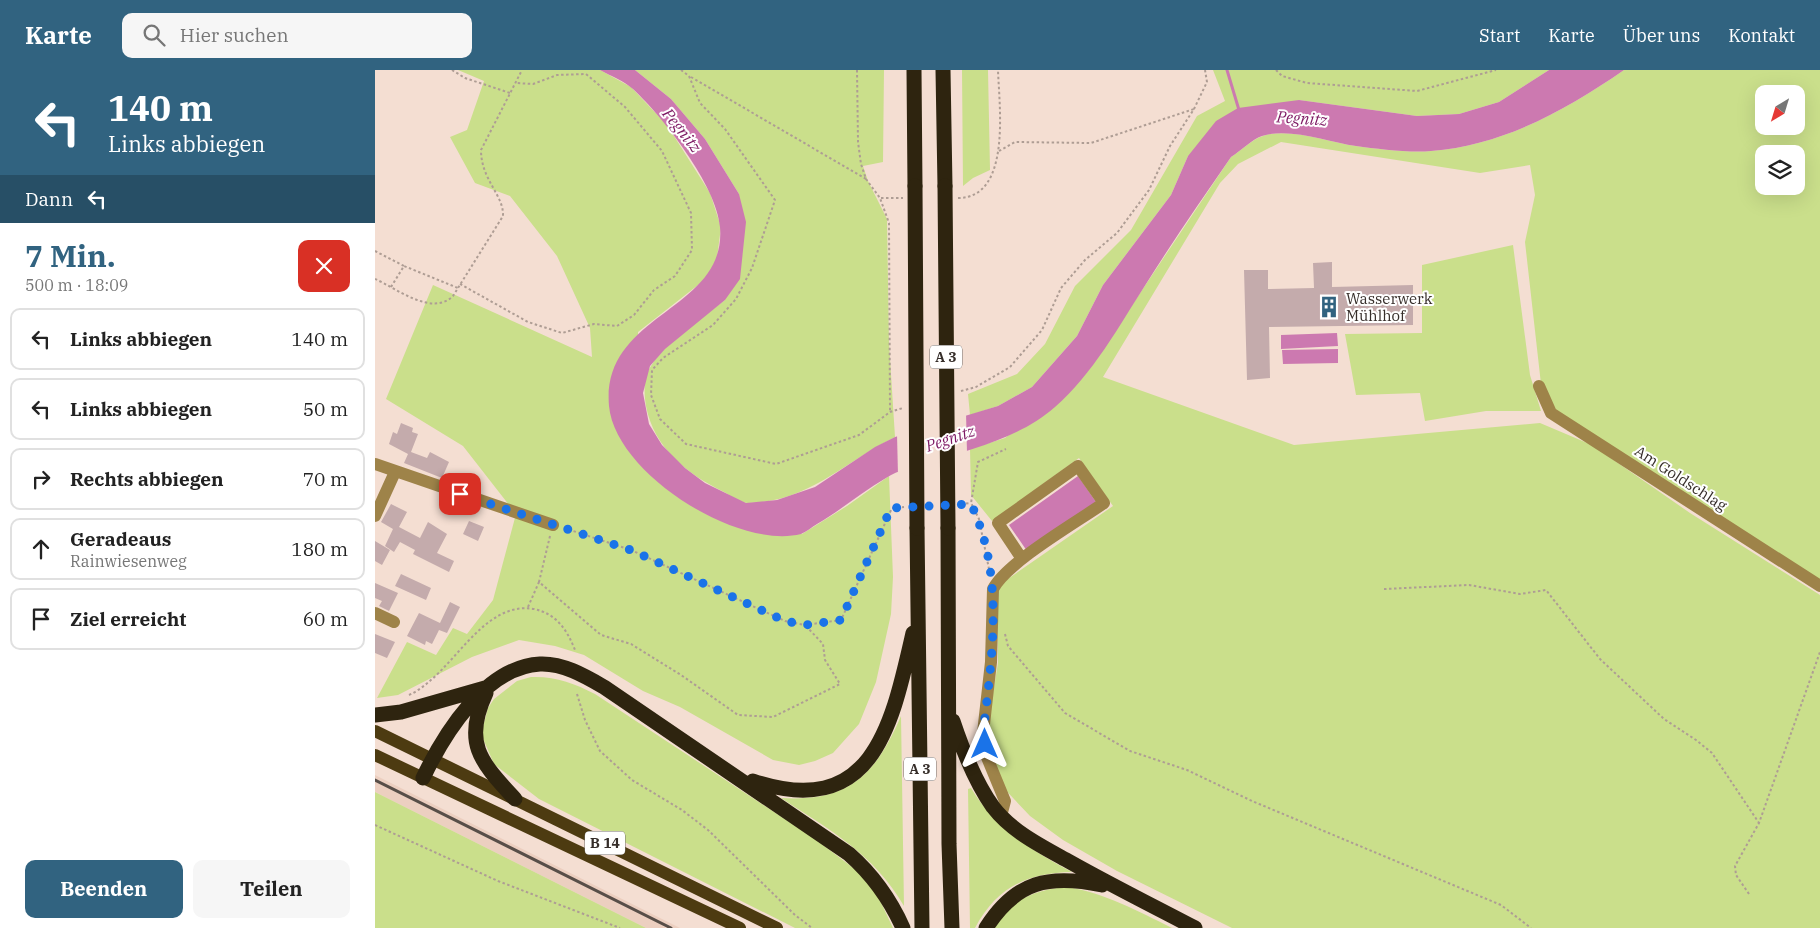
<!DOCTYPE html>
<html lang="de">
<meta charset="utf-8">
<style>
:root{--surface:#fff;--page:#f6f6f6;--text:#222;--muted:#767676;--line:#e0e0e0;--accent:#316380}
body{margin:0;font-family:"IBM Plex Serif",serif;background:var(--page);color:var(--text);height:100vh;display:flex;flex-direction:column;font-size:19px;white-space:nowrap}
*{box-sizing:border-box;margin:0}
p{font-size:16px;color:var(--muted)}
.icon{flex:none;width:28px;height:28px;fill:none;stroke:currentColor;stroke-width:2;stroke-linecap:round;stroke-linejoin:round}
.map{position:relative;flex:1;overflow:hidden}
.sheet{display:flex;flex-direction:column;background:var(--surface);width:375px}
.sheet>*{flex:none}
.guide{background:#316380;color:#fff;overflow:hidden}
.needle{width:32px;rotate:218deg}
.controls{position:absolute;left:1380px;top:15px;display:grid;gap:10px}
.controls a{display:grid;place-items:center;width:50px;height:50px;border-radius:10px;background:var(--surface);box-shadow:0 5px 20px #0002;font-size:25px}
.pin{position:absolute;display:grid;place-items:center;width:42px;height:42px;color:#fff;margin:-21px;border-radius:10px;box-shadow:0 2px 8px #0006}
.me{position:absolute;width:55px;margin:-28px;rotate:0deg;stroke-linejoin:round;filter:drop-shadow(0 0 4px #0008)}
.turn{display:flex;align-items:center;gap:18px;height:105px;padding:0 25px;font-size:22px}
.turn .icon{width:65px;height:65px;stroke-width:2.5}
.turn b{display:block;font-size:35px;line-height:42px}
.then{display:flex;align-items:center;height:48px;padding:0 25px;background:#0003;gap:10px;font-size:19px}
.round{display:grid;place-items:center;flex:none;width:52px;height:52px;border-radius:10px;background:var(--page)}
.head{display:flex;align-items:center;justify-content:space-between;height:85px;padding:0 25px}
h1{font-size:30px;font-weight:800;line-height:38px;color:var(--accent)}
.cta{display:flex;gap:10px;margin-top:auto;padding:10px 25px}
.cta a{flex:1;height:58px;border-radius:10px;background:var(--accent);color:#fff;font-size:20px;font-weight:800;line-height:58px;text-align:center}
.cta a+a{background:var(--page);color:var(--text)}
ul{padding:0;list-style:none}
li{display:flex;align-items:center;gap:15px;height:62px;margin:0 10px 8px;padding:0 15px;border:2px solid var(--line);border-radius:10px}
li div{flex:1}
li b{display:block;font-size:19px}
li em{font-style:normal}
header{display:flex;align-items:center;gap:30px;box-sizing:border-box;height:70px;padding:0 25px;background:var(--accent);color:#fff}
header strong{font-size:24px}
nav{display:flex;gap:28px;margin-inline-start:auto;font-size:18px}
.search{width:350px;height:45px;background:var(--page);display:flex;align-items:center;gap:12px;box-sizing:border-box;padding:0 18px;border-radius:10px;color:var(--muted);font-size:19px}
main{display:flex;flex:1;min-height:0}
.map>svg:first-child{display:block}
.built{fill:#eccfc0}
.green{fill:#cadf8b;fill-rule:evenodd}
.water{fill:#cc79b0}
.pier{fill:#f4ded2}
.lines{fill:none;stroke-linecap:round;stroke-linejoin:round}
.stream{stroke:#cc79b0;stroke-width:3}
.building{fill:#c4abac}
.path{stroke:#ae9d94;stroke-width:2;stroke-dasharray:2.5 2.5;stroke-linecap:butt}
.minor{stroke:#9e8349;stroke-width:12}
.major{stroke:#4d3b11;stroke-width:12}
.highway{stroke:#2e240f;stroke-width:15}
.rail{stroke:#584e48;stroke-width:3}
.highway-bridge{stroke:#2e240f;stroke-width:15}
.route{stroke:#1a73e8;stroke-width:9;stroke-dasharray:0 16.2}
.labels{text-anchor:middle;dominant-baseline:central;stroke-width:4;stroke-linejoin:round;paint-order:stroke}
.shield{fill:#fff;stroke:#726d6a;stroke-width:1}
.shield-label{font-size:14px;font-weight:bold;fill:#362e2a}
.poi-label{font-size:15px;fill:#362e2a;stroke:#fff;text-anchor:start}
.street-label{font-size:15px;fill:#362e2a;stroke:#fff}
.water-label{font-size:16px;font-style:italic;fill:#7c1762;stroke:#fff}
</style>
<header>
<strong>Karte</strong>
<div class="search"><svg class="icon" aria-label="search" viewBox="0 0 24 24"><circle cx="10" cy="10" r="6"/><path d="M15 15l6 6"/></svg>Hier suchen</div>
<nav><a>Start</a><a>Karte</a><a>Über uns</a><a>Kontakt</a></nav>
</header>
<main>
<section class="sheet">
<div class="guide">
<div class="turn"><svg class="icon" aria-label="left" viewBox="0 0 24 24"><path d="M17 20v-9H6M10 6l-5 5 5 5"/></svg><div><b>140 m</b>Links abbiegen</div></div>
<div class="then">Dann<svg class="icon" aria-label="left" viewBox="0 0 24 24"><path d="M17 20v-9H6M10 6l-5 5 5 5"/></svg></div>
</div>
<div class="head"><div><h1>7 Min.</h1><p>500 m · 18:09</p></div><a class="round" style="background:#d93025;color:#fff"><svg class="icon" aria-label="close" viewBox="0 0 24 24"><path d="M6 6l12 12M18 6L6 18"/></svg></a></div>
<ul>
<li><svg class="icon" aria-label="left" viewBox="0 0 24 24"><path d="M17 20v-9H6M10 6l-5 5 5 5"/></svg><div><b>Links abbiegen</b></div><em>140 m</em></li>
<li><svg class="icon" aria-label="left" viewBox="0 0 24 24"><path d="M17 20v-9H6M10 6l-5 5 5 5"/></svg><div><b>Links abbiegen</b></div><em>50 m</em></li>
<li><svg class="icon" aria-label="right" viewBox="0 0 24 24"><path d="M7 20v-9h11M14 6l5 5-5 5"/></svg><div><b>Rechts abbiegen</b></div><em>70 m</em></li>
<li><svg class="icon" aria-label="ahead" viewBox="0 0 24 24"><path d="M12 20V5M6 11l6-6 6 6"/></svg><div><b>Geradeaus</b><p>Rainwiesenweg</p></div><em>180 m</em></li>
<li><svg class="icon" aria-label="arrive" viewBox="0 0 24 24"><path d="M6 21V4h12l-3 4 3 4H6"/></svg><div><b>Ziel erreicht</b></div><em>60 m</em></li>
</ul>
<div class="cta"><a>Beenden</a><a>Teilen</a></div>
</section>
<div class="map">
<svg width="1445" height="858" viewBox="0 0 1445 858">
<rect width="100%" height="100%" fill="#f4ded2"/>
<path class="built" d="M0,705L305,858H271L0,722Z"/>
<path class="green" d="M83,0H225L256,17L292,55L335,123L346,157L342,188L332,208L263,262L262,391L427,464L472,436L514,406L518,507L516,544L501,612L484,654L458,683L440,691L424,695L398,690L305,637L268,621L209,585L180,576L144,570L97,587L23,625L2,628L32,572L61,585L78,558L92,564L118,530L141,444L88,376L11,329L58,215L217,287L215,258L182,186L135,126L100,113L75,67L92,60L109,11Z
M260,0H509L508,92L488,96L493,111L512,149L514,273L520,367C469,392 434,432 373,433C366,433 356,426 349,422C312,404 279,378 271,336C269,324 268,307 276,296C291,271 327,248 350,230L364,124L330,69L296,29Z
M587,0H613L615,100L598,108L588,116Z
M838,0H1174L1124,32L1084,44L1042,46L924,30L813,86L796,125L728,215L702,266L657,317L623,336L595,345L593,324L642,304L670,274L700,216L756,160L822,46L850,31Z
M1249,0H1445V512L1183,345L1166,314L1150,172L1160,125L1155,95L1105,103L906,72L863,94L845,113L728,307L919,375L1165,353L1217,375L1315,443L1445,525V858H857L742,801L688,770L655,746L622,711L614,684V647L623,593L622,521L627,513L738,436L704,388L617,451L596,425L595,379L630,368L713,301L856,87C866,81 877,69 888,66C914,57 954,72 981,76C1003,79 1035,83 1056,81C1129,75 1191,40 1249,0ZM1389,24H1421V56H1389ZM1389,84H1421V116H1389Z
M1138,175L1155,305L1166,341H1111L1050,351L1045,323L981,325L970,264L1047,263V195Z
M156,607C180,606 199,613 220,624L440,769L485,803L501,822L518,858H420L164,729L119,694L106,664L113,638L119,629L142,611Z
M526,646L529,836C499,784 455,760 406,728C473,732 500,706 526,646Z
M596,718C620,758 656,780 697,802C652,803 622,817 600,858H595L593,719Z
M0,722L271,858H0Z
M692,817C730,823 763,841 797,858H619C624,851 630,841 636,836C652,824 673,818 692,817Z"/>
<path class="water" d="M225,0H260L296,29L330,69L364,124L371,152L365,209L350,230L290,279L275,296L268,323L274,354L287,375L310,398L330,413L371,433L402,430L440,417L500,377L520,367L623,336L657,317L702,266L728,215L796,125L813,86L841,51L863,38L924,30L1042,46L1084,44L1124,32L1174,0H1249C1191,40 1129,75 1056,81C1035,83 1003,79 981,76C954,72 914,57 887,66C877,69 866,81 856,87C827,129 798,171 771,214C744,256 718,304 680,337C645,368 596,379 553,393C539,397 523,400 511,408C487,422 466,440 442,454C437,457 431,462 426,464C362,480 240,403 234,336C226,242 352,242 345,157C342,116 288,47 258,19C249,11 236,6 225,0Z
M962,263L963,276L906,279V265Z
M963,279V293L908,294L907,280Z
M703,406L721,432L652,481L634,455Z"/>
<path class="pier" d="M591,343L592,383L523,405L522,364Z"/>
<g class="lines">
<path class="stream" d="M852,0L864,40"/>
</g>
<path class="building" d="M957,192V217L1038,215V255L894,257L895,308L872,310L869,200H893V219L939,218L938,193Z
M26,353L38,358L37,362L43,364L36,382L52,388L55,382L74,392L67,408L29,393L33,384L14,374L18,362L22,364Z
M16,434L32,442L24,457L45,468L53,452L72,464L62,483L79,491L74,502L38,484L40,480L25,472L19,482L10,476L18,459L6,452Z
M94,451L109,457L103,471L88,464Z
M0,471L15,480L7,495L0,491Z
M26,504L56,518L51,530L20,516Z
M0,513L23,523L14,541L4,536L7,531L0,528Z
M75,532L85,537L72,563L64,560L57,574L51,571L50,575L32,566L44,543L65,553Z
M0,564L20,572L12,588L0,583Z"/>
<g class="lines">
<path class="path" d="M77,0L90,8L135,23
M306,0L314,6L325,33L350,59L400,130L377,198L361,229L338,255L288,288L277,300L276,325L285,349L311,374L401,394L484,365L515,342L528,338
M482,0L483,72L486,94L491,109L505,128L514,153L515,341
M901,0L907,6L932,13L1042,21L1121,0
M316,7L491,109
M624,81L640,72L716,73L819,39
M506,128H528
M583,128C637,128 624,35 623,0
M0,181L29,196
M0,209C21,218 57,247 78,226L128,146C129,125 106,110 106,80L147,0
M85,214L153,252L187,263L219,254L242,256L259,245L279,220L300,206L317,180L316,143L287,81L250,37L211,4L182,5L158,14L141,13
M16,217L29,196L83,218
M586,321L601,317L635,297L667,260L686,218L710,190L742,163L774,120L795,76L819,39L832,12L830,0
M586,434L596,433
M189,458L256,480L410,551L430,555L466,550L517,438L529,437
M175,466L164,512L226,565L256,574L306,605L363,645L398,647L465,614L450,590L448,574L430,555
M615,504L604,449L596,433L603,392L631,379
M1009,519L1094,515L1145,524L1171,520L1225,589L1289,649L1321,670L1337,683L1384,753
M153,537L164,512
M630,564L633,576L690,643L755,681L812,700L877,731L1126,835L1156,858
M202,624L210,650L225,681L257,710L307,740L333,760L420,845L437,858
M34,625C78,605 106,530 159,539C182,544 192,560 200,580
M0,755L123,811L245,858
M1374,824L1361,805L1360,796L1384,753L1445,582"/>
<path class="minor" d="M1164,316L1176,343L1445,516
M0,394L178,455
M0,446L20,402
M0,543L19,552
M626,746L630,731L611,685L608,663L616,592L618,519C632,492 702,452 729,433L703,396L623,453L647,489"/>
<path class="major" d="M0,661L402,858
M0,685L365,858"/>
<path class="highway" d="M539,0L540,116
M568,0L570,116
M542,458L547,858
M573,458L574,774L577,858
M111,623C87,674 107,693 140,729
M0,645L26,642L110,618
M578,651C588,681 600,712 618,737C637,762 668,777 695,792C736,815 778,836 820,858
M48,708C69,664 110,597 165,594C188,593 210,606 229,617L474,784C499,806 515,829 528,858
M378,711C498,751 517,655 538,563
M611,858C641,811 674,804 727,815"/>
<path class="rail" d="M0,710L296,858"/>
<path class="highway-bridge" d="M540,116L542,458
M570,116L573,458"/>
</g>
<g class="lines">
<path class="route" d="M85,424L256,480L410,551L430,555L466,550L516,438L596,434C630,505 617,588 608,663L610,674"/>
</g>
<defs>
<g id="building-bare" transform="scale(1.725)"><path d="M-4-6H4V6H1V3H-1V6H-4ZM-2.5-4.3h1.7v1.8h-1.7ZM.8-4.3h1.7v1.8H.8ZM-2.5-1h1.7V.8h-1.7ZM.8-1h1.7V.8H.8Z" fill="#316380" stroke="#fff" stroke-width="2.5" paint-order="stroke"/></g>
</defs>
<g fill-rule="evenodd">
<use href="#building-bare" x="954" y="237"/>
</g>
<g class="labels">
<g class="shield">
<rect x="555" y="275.5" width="32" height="23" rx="4"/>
<rect x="529" y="687.5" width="32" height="23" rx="4"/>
<rect x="210" y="761.5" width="40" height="23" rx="4"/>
</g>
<g class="shield-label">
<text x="571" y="287">A 3</text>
<text x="545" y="699">A 3</text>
<text x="230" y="773">B 14</text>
</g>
<g class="poi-label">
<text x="971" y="228">Wasserwerk<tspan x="971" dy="17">Mühlhof</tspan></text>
</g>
<g class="street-label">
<text transform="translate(1306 408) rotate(33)">Am Goldschlag</text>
</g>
<g class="water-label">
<text transform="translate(927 48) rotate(4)">Pegnitz</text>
<text transform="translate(307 60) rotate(51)">Pegnitz</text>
<text transform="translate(575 368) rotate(-19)">Pegnitz</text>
</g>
</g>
</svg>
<div class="controls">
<a><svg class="needle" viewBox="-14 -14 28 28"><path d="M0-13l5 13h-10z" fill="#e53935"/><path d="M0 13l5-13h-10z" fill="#767676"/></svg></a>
<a><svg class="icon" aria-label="layers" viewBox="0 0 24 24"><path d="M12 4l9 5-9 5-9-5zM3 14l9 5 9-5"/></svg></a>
</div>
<div class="pin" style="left:85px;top:424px;background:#d93025"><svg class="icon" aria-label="arrive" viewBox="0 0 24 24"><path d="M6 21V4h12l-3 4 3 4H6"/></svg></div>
<svg class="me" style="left:610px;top:674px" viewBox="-20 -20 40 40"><path d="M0-17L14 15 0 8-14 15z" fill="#1a73e8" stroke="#fff" stroke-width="4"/></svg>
</div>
</main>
